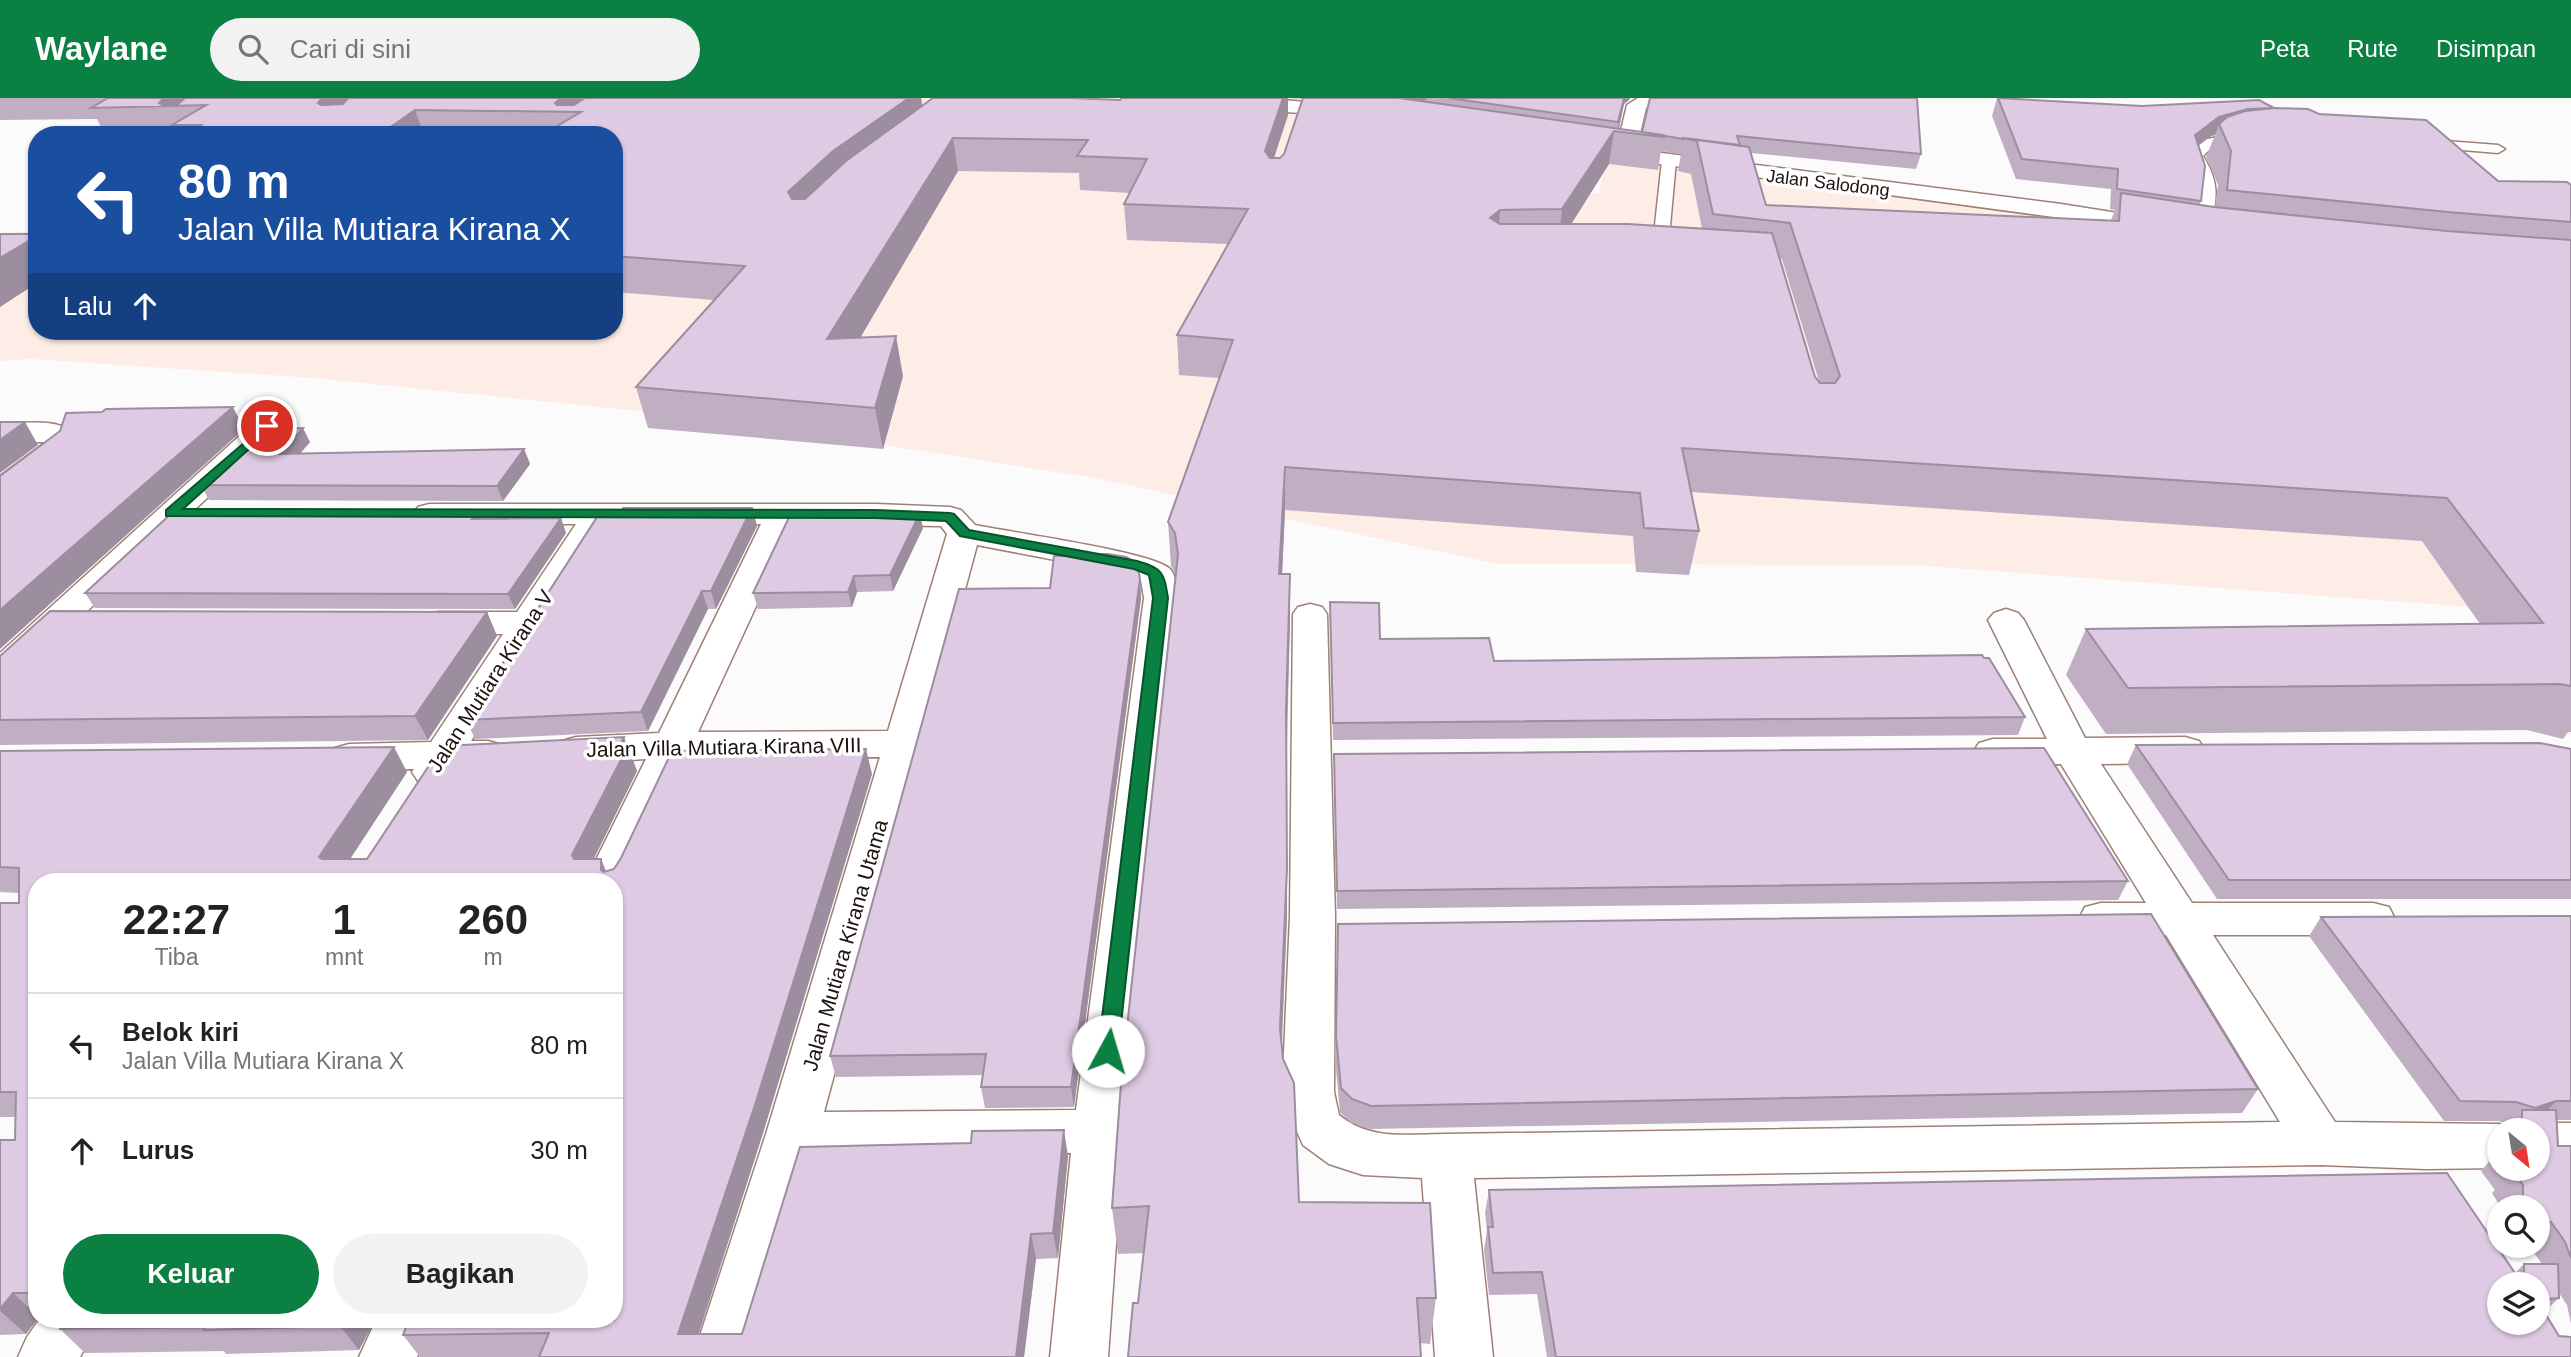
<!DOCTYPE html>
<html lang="id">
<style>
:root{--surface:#fff;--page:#f2f2f2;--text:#222;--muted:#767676;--line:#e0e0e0;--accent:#0b8043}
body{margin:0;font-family:Helvetica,sans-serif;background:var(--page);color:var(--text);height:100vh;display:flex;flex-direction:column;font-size:26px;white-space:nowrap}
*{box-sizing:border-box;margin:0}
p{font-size:23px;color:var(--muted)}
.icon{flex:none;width:38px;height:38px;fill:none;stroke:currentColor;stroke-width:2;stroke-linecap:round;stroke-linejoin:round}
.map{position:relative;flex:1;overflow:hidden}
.side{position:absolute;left:28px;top:775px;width:595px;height:455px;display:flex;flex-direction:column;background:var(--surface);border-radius:28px;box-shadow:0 2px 5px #0004}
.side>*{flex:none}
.hud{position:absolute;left:28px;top:28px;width:595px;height:214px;border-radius:28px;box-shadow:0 2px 5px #0004;background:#1a4fa0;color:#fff;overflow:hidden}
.needle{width:46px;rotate:150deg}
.controls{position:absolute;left:2487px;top:1020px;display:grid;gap:14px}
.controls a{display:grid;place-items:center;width:63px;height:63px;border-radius:50%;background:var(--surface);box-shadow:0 2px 5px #0004;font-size:35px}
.pin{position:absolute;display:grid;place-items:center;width:60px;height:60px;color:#fff;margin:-30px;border:4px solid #fff;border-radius:50%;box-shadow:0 2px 7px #0007}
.me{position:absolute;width:77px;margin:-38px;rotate:6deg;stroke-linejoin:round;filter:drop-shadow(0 0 5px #0008)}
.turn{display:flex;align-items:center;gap:24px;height:147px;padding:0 35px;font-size:32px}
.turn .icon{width:91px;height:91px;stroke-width:2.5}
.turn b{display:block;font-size:49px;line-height:60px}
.then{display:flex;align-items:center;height:66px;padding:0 35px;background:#0003;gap:14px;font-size:26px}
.eta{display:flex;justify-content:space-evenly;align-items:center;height:119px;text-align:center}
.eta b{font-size:42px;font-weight:800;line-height:49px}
.cta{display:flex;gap:14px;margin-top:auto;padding:14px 35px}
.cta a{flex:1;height:80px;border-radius:42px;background:var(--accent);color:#fff;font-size:28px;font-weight:800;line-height:80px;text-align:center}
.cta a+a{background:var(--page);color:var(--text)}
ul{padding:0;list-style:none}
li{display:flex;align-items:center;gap:21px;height:105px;padding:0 35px;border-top:2px solid var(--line)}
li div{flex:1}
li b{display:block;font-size:26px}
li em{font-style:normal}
header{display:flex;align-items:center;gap:42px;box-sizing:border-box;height:98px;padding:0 35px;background:var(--accent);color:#fff}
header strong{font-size:33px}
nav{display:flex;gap:38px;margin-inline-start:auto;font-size:24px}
.search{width:490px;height:63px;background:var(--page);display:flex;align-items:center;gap:18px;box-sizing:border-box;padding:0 24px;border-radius:38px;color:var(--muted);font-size:26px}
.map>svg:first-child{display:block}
.built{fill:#feede6}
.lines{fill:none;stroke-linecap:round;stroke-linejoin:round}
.lane-casing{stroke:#9e8074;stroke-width:3}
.street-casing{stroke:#9e8074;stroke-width:3}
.secondary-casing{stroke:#9e8074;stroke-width:3}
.lane{fill:#fff;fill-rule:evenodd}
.street{fill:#fff;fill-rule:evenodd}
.secondary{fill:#fff;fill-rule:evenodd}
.wall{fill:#c0aec3;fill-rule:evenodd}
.shaded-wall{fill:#9c8d9f}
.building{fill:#dfcae3;stroke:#9c8d9f;stroke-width:2}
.route{fill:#0b8043;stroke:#07532c;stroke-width:2}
.labels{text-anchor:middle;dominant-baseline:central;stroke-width:7;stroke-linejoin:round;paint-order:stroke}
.far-street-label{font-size:18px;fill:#1d120e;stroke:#fff}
.street-label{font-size:21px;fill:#1d120e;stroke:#fff}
</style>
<header>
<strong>Waylane</strong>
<div class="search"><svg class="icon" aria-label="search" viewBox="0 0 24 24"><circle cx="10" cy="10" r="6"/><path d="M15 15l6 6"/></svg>Cari di sini</div>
<nav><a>Peta</a><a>Rute</a><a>Disimpan</a></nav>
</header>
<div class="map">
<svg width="2571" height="1259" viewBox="0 0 2571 1259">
<rect width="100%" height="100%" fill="#fbfbfb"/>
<path class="built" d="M587,0H989L1349,20L1501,95H1599L1607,58L2273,150L2571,177V636H2566L2469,509L1913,467L1498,466L1094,380L717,321L313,280L31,261L0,263V135L37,133V233H614V37Z"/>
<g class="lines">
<g class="lane-casing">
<path id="lane" d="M2246,33L2251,34V40L2213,48L2203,58C2222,89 2216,103 2208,135L2200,140L2194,138L2192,135C2201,102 2207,89 2189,58L2203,42Z
M2420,41L2498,47L2505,51L2498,55L2415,48V42Z
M1669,59L1676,63L1668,150L1678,155L1670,160L1654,157L1652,154L1662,63Z"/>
</g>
<g class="street-casing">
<path id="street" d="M1638,0H1683L1680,4L1646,10L1635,57L1632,61H1618L1615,57L1627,7Z
M267,319L277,322L282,328L277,334L13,583L0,586V555L257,322Z
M0,326C22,326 62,318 77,339L72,353L11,400L0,402V378L46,344H0Z
M429,406H876L950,409L961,412L975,427C1009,434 1148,453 1169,470C1176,476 1177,491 1178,500L1124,1033L1108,1259H1050L1071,1055L811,1058L751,1259H693L766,1036L880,659L686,660L622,795L614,797V784H585L646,661L576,665L562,661L556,652L562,643L576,639L659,635L761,426H608L471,643H488L502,647L508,656L502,665L488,669L455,670L446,683L432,687L418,683L412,674L414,671L349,672L335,668L329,659L335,650L349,646L431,644L503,536H438L426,532L420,525L426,518L438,514H517L576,426H429L418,423L413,416L418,409ZM794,426L941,428L947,436L888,633L698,634ZM977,447L1128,476L1141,482L1144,500L1076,1012L824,1014Z
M1310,506L1322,509L1327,516L1335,818L1334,994L1339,1017C1370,1043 1408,1036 1446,1036L2280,1024L2166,837H2101L2085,833L2079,821L2085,809L2101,805H2146L2061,666L1993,667L1979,663L1973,654L1979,645L1993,641H2047L1988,522L1994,515L2006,511L2018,515L2024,522L2085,640L2185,639L2199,643L2205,652L2199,661L2185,665L2101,666L2192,805H2373L2389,809L2395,821L2389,833L2373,837H2213L2335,1024L2499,1026L2517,1032H2499V1070L2426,1071L2321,1067L1474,1080L1493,1259H1435L1422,1080L1363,1077L1329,1066L1303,1047L1286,1009L1283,978L1290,818L1293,516L1298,509Z
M2538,1025H2571V1069H2538V1032H2519Z
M39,1222H100L80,1259H18L27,1239Z
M376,1222H433L417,1259H359Z"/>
</g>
<g class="secondary-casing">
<path id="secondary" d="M1075,0H1180L1183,4L1173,10L1085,6Z
M1236,0C1257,1 1350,3 1361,17L1351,23L1300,15L1229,10L1226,6Z
M1607,48L2061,106L2162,122L2170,124L2174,129L2170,134L2162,136L2061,120L1600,58L1597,54L1600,50Z"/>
</g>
<use href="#lane" class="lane"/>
<use href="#street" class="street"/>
<use href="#secondary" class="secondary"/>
</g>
<path class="wall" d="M0,0H921L922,8L1120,2L1122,0H1630L1629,2L1624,6L1619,31L1642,34L1650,0L1921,56L1916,71L1751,55L1766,107L2111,122L2115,112L2110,111L2111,91L2016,81L1992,18L1997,0L2142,8L2274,10L2319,16L2498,83L2571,87V634H2568L2563,641L2527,632L2106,636L2066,577L2086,531L2480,526L2422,443L1691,394L1699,433L1689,477L1636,474L1633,438L1285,412L1282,476L1290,521L1287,649V818L1282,946L1299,1104L1436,1200L1430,1246L1420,1245L1138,1205L1144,1155L1118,1156L1112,1110L1176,477L1171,468L1168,424L1219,280L1179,277L1177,237L1228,146L1127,142L1124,106L1130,95L1080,92L1079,75L958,73L860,240L903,278L883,351L648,330L636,289L714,202L614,194V37H105L97,21L0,22ZM1288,0L1302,1L1284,56L1280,60H1274L1288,17ZM2215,37L2206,59L2218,87L2215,109L2199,107L2201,103L2198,48L2211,38ZM1661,53L1681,56L1678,73L1691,76L1702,130L1571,126L1609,66L1658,72ZM1780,161H1782L1819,283L1815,279Z
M310,344L300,355L524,351L530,366L503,403L209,402L201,387Z
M752,410L757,428L716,511H708L648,633L475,641L466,622L620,416Z
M479,413L482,421L566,435L515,511L95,510L85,495Z
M923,430L893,493L857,494L852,509L758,511L753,495Z
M1140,481L1141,500L1074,1009L985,1010L981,989L983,977L836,979L830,958L1050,490Z
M1330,504L1380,541L1494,563L2025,619L2018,637L1333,642Z
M487,514L497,538L428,642L0,647V558Z
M2136,647L2571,651V801H2217L2127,666Z
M628,648L637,673L593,761H601L606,773L872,676L763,1035L699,1236H742L1068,1058L1058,1160L1036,1161L1024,1259H420L403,1237L614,784H37V1222L26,1236L0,1237V1042H15V1019H0V805H19V795L0,794V653L407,674L350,761H367Z
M1334,656L2128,783L2118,802L1337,811Z
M2571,818V1022H2557L2558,1048H2571V1226L2567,1207L2559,1195V1200L2544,1214L2571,1259H1547L1537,1196L1489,1197L1484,1152L1487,1132L1485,1115L1489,1092L2515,1175L2524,1166H2542L2529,1148H2538V1110H2501L2492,1095L2495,1092L2481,1073L2499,1052V1071H2538V1032H2504L2509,1027L2499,1023H2444L2309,838L2321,819ZM2538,1186V1225H2499Z
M1338,826L2258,991L2242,1015L1369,1031L1350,1024L1340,1014L1335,961Z
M375,1222L359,1252L226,1256L224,1253L85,1255L60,1231Z"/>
<path class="shaded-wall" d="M164,0H209L203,7L161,8L159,5Z
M322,0H364L332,37L318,5Z
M561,0H616L581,14H557L555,5Z
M909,0H921L925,24L796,130L788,94L833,53Z
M1283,0H1288V17L1265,87V53Z
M1406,0H1428L1405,16Z
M1624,0H1630L1629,2L1624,6L1618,34H1617Z
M2248,11L2241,30L2219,26L2215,37L2211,38L2187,56L2195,37L2219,19Z
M415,12L424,37H379Z
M1614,33L1609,66L1558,147L1562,111Z
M953,40L958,73L836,281L827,241Z
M1500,112L1497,147L1490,120Z
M37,138V185L0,209V160Z
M896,238L903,278L883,351L875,310Z
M233,309L244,331L0,551V512Z
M25,324L38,347L0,375V342Z
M303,330L310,344L288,370L280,356Z
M524,351L530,366L503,403L497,388Z
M1285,369V412L1280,521L1279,476Z
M752,410L757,428L716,511L711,493Z
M479,413L485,428L472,421Z
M920,415L923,430L893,493L890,477Z
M561,420L566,435L515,511L508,496Z
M1290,476V521L1286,658V611Z
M854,478L857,494L852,509L848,494Z
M1140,481L1141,500L1074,1009L1071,989Z
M702,493L708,511L648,633L641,614Z
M487,514L497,538L428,642L415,618Z
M624,639L637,673L583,783L572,757Z
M394,649L407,674L335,784L319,759Z
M866,651L872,676L763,1035L691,1259L678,1236Z
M601,761L610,784L601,772Z
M1287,770V818L1280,978V930Z
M2556,1003L2538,1022L2522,1025L2535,1010Z
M1064,1032L1068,1058L1058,1160L1053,1135Z
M1031,1136L1036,1161L1024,1259H1016Z
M13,1195L37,1217V1222L26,1236L0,1213V1211Z
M343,1222H375L359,1252L340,1228Z"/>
<path class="building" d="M108,0H164L159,5L162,7H177L185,0H322L318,5L321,7L343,6L348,0H561L555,5L557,7H574L585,0H909L833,53L788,94L792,101H805L846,63L933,0H1071L1120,2L1122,0H1283L1265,53L1270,60H1280L1284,56L1303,0H1399L1664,37V39L1614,33L1562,111L1500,112L1490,120L1500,126H1628L1772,135L1815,279L1820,285H1835L1840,278L1790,125L1713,116L1697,43L1683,40L1749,49L1766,107L2119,123L2121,95L2214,109L2447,133L2571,142V588L2560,586L2128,590L2086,531L2543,525L2447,400L1682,350L1699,433L1644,430L1640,395L1285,369L1279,476H1290L1286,611L1287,770L1280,930L1283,961L1294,985L1299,1104L1430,1105L1436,1200H1417L1421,1259H1128L1133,1205H1138L1149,1108L1112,1110L1121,985L1178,456L1175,435L1168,424L1233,242L1177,237L1248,111L1124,106L1147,61L1077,58L1088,42L953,40L827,241L896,238L875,310L636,289L745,168L614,158V37H542L581,14L415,12L379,37H185L201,27H172L206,7L91,10Z
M1449,0H1624L1618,24Z
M1650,0H1917L1921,56L1737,38L1740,47L1683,40V41L1642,34Z
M1998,0L2142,8L2259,2L2274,10L2248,11L2219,19L2195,37L2205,68L2201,103L2117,91L2118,71L2022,61Z
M2275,10L2308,11L2319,16L2426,22L2498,83L2567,84L2571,87V124L2448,114L2227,92L2231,53L2219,26L2227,19L2245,13Z
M0,136H37V138L0,160Z
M233,309L0,512V378L60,333L66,315L102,314L106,311Z
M0,324H25L0,342Z
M303,330L280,356L524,351L497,388L201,387L262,331Z
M623,410H752L711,493H702L641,614L466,622L599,416H620Z
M174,413H479L472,421L561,420L508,496L85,495Z
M792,413L920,415L890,477L854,478L848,494L753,495Z
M1108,456L1126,459L1137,465L1140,481L1071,989H981L986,956L830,958L959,491L1050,490L1054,458Z
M1330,504L1379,505L1380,541L1489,540L1494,563L1982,557L1984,560H1989L2025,619L1333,625Z
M50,513L487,514L415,618L0,622V558Z
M624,639L619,648H628L572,757L574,761H601V772L604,774L614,771L621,760L672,653L866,651L754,1010L678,1236H742L800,1049L971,1045L972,1033L1064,1032L1053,1135L1031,1136L1016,1259H539L549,1235L403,1237L409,1222H614V784H37V1195H13L0,1211V1042H15L16,994H0V805H19V770L0,769V653L394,649L319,759L322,761H367L442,648Z
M2540,645L2571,651V782H2229L2136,647Z
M2044,650L2128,783L1337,793L1334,656Z
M2151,816L2258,991L1371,1008L1352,1001L1341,990L1336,938L1338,826Z
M2571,818V1003H2556L2535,1010L2516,1004L2460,1003L2321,819Z
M2522,1012H2556L2558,1048H2571V1160L2565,1144L2551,1124L2538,1123V1110H2523V1087L2513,1072L2538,1071V1032H2522Z
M2447,1075L2519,1181L2524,1180V1166H2558L2559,1200L2538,1202V1186H2499V1225H2538V1204L2559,1238L2571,1239V1259H1556L1542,1174L1493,1175L1488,1129H1493L1489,1092Z
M64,1222H343L340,1228L204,1232L205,1229L60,1231Z"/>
<path class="route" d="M267,325L271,326V331L183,411L876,412L950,415L954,416L969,432L1137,463C1163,470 1164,475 1168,500L1118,953L1115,959L1108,961L1101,959L1098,953L1153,500L1149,477L1134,471L960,438L946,423L876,420L166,418V412Z"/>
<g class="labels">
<g class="far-street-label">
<text transform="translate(1828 85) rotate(7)">Jalan Salodong</text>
</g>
<g class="street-label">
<text transform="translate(490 583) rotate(-57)">Jalan Mutiara Kirana V</text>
<text transform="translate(724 649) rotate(-1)">Jalan Villa Mutiara Kirana VIII</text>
<text transform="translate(845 847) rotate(-74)">Jalan Mutiara Kirana Utama</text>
</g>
</g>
</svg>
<div class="controls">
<a><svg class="needle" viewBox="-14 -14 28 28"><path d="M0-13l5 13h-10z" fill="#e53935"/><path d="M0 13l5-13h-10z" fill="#767676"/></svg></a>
<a><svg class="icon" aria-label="search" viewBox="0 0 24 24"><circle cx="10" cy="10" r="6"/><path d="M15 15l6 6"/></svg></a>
<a><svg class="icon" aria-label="layers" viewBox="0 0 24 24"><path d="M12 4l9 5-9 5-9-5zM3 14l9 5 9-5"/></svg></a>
</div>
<div class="pin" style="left:267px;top:328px;background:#d93025"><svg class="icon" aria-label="arrive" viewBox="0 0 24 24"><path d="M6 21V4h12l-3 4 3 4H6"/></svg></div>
<svg class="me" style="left:1108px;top:953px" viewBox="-20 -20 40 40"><circle r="19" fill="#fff"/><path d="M0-13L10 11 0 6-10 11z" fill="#0b8043"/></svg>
<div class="hud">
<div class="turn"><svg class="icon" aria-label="left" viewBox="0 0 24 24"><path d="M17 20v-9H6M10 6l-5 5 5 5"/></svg><div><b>80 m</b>Jalan Villa Mutiara Kirana X</div></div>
<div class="then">Lalu<svg class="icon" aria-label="ahead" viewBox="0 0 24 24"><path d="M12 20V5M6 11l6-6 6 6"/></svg></div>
</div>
<section class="side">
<div class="eta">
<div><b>22:27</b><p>Tiba</p></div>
<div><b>1</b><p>mnt</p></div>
<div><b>260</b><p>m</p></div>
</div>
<ul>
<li><svg class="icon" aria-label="left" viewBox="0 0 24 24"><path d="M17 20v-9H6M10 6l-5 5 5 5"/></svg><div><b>Belok kiri</b><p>Jalan Villa Mutiara Kirana X</p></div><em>80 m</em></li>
<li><svg class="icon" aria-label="ahead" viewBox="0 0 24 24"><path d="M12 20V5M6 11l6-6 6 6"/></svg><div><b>Lurus</b></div><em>30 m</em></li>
</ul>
<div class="cta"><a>Keluar</a><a>Bagikan</a></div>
</section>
</div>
